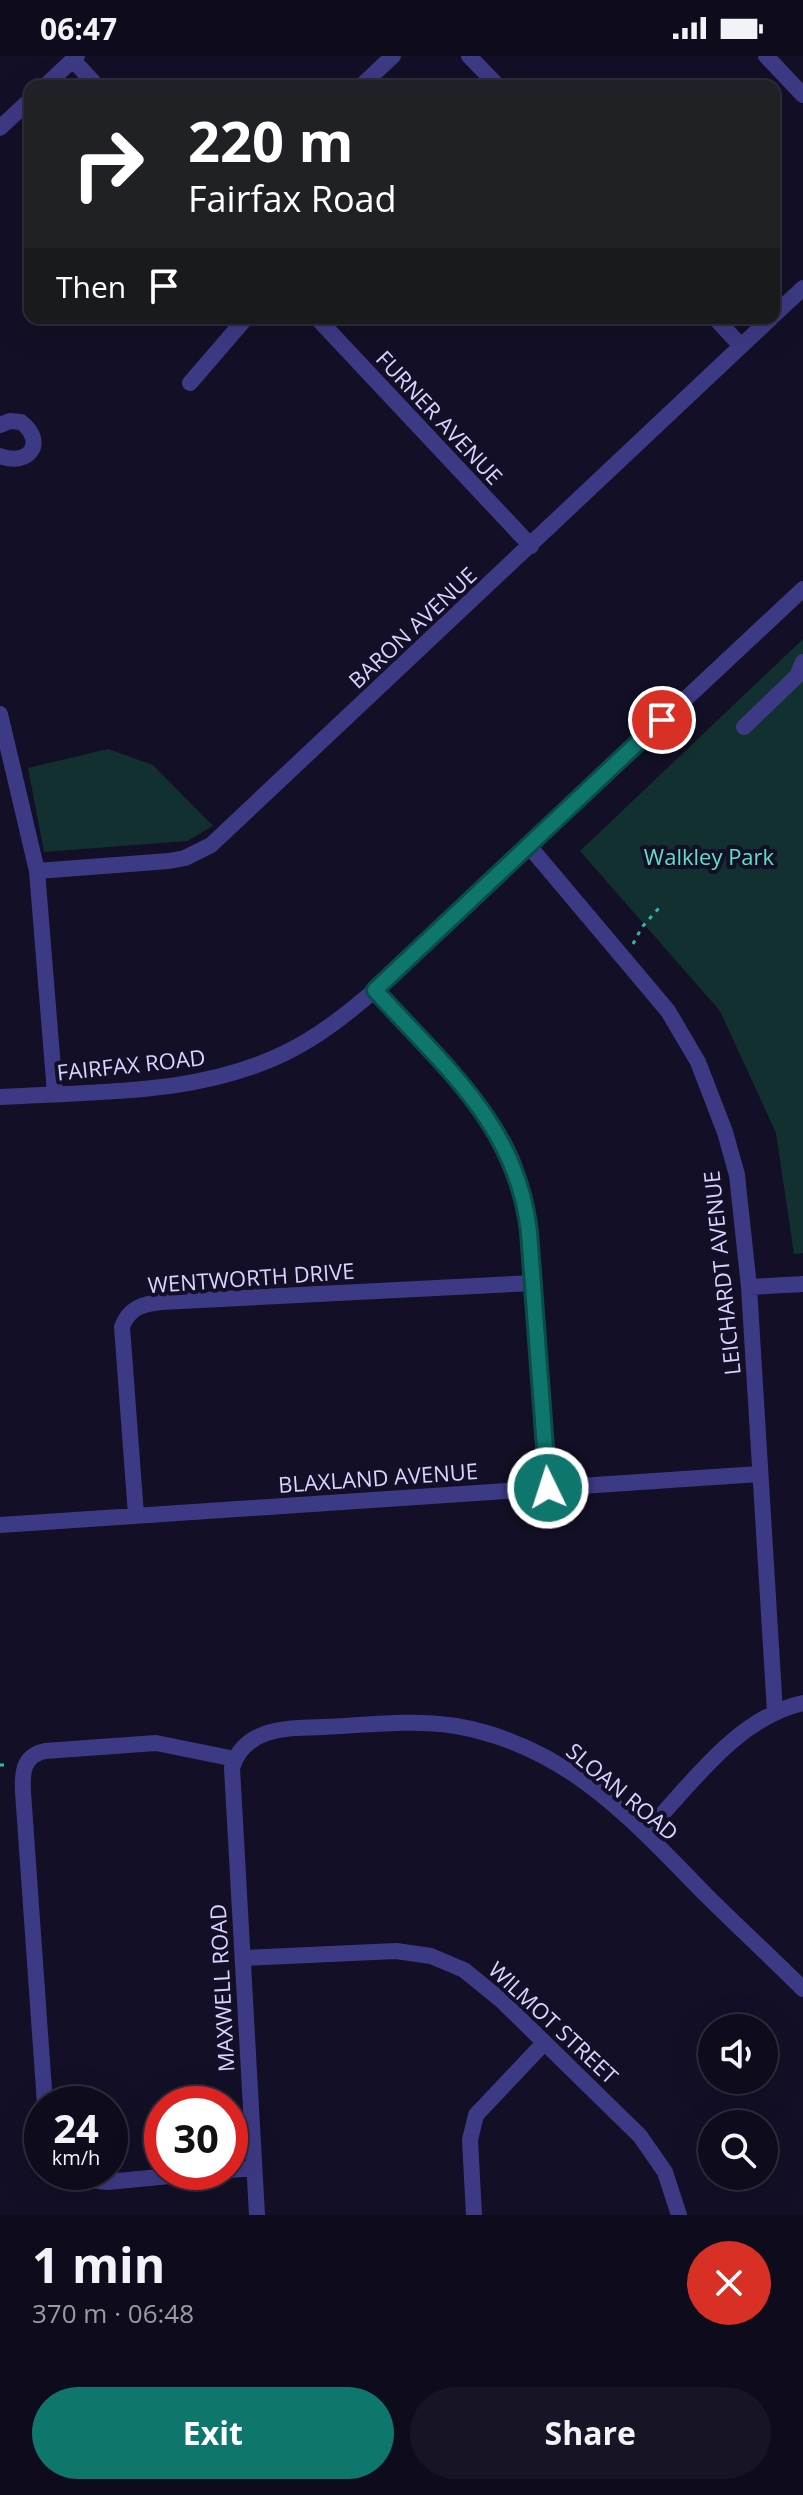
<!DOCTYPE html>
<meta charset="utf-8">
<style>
:root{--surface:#0e0b1c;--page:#171425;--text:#f1f3f6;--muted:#9b9ba3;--line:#2e2b3b;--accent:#0f766e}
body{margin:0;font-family:"Open Sans",sans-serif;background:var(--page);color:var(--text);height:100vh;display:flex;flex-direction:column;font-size:30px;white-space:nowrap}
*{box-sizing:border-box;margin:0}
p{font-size:26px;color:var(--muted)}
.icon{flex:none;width:44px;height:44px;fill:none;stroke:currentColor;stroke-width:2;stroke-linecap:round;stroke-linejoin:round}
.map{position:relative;height:2159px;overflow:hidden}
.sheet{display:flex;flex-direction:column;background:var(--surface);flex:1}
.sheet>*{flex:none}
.hud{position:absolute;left:24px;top:24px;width:756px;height:244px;border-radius:16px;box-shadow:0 8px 32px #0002,0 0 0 2px var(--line);background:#202124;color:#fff;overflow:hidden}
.controls{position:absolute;left:698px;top:1958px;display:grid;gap:16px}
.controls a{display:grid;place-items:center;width:80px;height:80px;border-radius:50%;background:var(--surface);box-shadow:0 8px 32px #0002,0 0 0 2px var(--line);font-size:40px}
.speed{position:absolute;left:24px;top:2030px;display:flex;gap:16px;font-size:40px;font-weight:700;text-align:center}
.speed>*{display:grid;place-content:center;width:104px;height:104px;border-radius:50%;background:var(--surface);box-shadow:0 8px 32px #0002,0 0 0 2px var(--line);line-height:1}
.speed small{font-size:20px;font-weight:400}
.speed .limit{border:12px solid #d22;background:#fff;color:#111}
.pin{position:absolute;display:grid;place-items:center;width:68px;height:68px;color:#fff;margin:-34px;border:4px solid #fff;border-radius:50%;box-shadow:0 2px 8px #0007}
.me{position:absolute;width:88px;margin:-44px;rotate:356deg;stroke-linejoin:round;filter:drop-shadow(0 0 6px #0008)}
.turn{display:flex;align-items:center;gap:28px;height:168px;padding:0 32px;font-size:36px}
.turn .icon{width:104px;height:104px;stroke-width:2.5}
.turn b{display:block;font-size:56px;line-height:68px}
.then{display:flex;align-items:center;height:76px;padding:0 32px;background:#0003;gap:16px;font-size:30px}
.round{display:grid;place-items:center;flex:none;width:84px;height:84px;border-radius:42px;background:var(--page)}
.headline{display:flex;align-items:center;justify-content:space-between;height:136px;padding:0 32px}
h1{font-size:48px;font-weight:700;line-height:60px}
.cta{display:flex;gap:16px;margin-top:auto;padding:16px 32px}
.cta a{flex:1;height:92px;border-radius:48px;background:var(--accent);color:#fff;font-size:32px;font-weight:700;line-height:92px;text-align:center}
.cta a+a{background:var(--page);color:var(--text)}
.status{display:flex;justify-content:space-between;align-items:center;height:56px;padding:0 40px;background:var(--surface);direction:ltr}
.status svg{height:22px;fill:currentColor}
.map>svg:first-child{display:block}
.green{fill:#12302f}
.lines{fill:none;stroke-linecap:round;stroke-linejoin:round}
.path{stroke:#2fb8b0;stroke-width:3;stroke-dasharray:4 6;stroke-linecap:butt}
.minor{stroke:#3d3a85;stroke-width:16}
.route-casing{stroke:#0a4d48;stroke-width:20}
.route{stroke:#0f766e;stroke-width:14}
.labels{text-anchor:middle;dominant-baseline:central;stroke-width:8;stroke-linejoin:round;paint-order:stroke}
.street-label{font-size:22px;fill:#d9d4ff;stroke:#130f26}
.park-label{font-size:22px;fill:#5fe0c0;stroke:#130f26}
</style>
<div class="status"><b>06:47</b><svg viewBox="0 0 49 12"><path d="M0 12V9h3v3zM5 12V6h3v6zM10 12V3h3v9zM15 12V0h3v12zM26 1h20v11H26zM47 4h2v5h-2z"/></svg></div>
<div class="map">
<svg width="803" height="2159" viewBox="0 0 803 2159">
<rect width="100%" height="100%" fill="#130f26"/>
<path class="green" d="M803,583V1197L794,1198L776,1077L720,955L580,795Z
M108,693L153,709L213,770L187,785L44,796L28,712Z"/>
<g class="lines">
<path class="path" d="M633,888L642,871L659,852
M0,1709H9"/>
<path class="minor" d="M469,0L498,30
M766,0L803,39
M73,4L97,30
M45,30L77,0
M361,30L393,0
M0,72L30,44
M774,259L803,232
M317,262L531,490
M715,262L741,290
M190,327L246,262
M0,369L10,365L21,366C47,386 29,411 0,400
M0,658L37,815L55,1037
M744,671L797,620L803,606
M529,790L668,955L698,1006L725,1076L737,1119L749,1231L775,1656
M37,815L169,805L185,802L211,789L771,262
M375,934C420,983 491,1047 514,1109C522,1131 527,1153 529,1176L548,1432
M0,1041C95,1035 197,1040 285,997C318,981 347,958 375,934L803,533
M749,1231L803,1228
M136,1459L122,1271C129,1252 142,1248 161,1246L534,1227
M0,1469L759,1418
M645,1777C690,1730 736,1662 803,1647
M243,1902L396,1895L431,1900L464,1914L501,1944L640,2080L665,2116L679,2159
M45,2048L23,1736C22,1716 23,1700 45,1695L156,1687L235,1703
M230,2114L253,2112
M72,2116L92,2124L107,2126L212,2116
M257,2159L232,1712C244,1671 288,1672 323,1671C368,1669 412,1663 456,1670C565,1689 630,1761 703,1836C736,1869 770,1900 803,1933
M474,2159L470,2084L476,2059L544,1987"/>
</g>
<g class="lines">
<g class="route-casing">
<path id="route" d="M548,1432L529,1176C517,1068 443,1010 375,934L662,664"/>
</g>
<use href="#route" class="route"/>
</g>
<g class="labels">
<g class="street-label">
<text transform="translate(440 361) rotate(47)">FURNER AVENUE</text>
<text transform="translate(412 571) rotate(-43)">BARON AVENUE</text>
<text transform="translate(131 1008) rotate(-6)">FAIRFAX ROAD</text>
<text transform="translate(721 1217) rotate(-96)">LEICHARDT AVENUE</text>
<text transform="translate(251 1221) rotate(-4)">WENTWORTH DRIVE</text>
<text transform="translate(378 1421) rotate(-4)">BLAXLAND AVENUE</text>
<text transform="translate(623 1735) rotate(40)">SLOAN ROAD</text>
<text transform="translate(221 1932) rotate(-93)">MAXWELL ROAD</text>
<text transform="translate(554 1966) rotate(43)">WILMOT STREET</text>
</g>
<g class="park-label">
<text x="709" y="800">Walkley Park</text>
</g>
</g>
</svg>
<div class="controls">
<a><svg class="icon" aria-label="sound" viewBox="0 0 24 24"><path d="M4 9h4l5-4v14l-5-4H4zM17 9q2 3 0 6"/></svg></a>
<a><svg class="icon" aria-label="search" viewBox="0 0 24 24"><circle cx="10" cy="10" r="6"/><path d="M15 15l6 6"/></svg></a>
</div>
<div class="speed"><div>24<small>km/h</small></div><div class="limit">30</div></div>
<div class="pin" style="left:662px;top:664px;background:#d93025"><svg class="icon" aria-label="arrive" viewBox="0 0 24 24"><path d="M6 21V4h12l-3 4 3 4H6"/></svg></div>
<svg class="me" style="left:548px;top:1432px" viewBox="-20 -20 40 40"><circle r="17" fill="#0f766e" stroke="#fff" stroke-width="3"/><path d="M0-11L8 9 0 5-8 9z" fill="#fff"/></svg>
<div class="hud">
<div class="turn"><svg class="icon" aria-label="right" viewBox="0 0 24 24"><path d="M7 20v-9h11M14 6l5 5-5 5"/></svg><div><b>220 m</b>Fairfax Road</div></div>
<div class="then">Then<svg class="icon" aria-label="arrive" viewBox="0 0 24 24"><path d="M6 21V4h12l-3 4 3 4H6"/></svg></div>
</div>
</div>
<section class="sheet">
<div class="headline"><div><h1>1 min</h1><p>370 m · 06:48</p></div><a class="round" style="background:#d93025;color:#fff"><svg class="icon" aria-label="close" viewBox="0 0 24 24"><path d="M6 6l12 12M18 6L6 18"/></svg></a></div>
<div class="cta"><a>Exit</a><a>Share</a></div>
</section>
